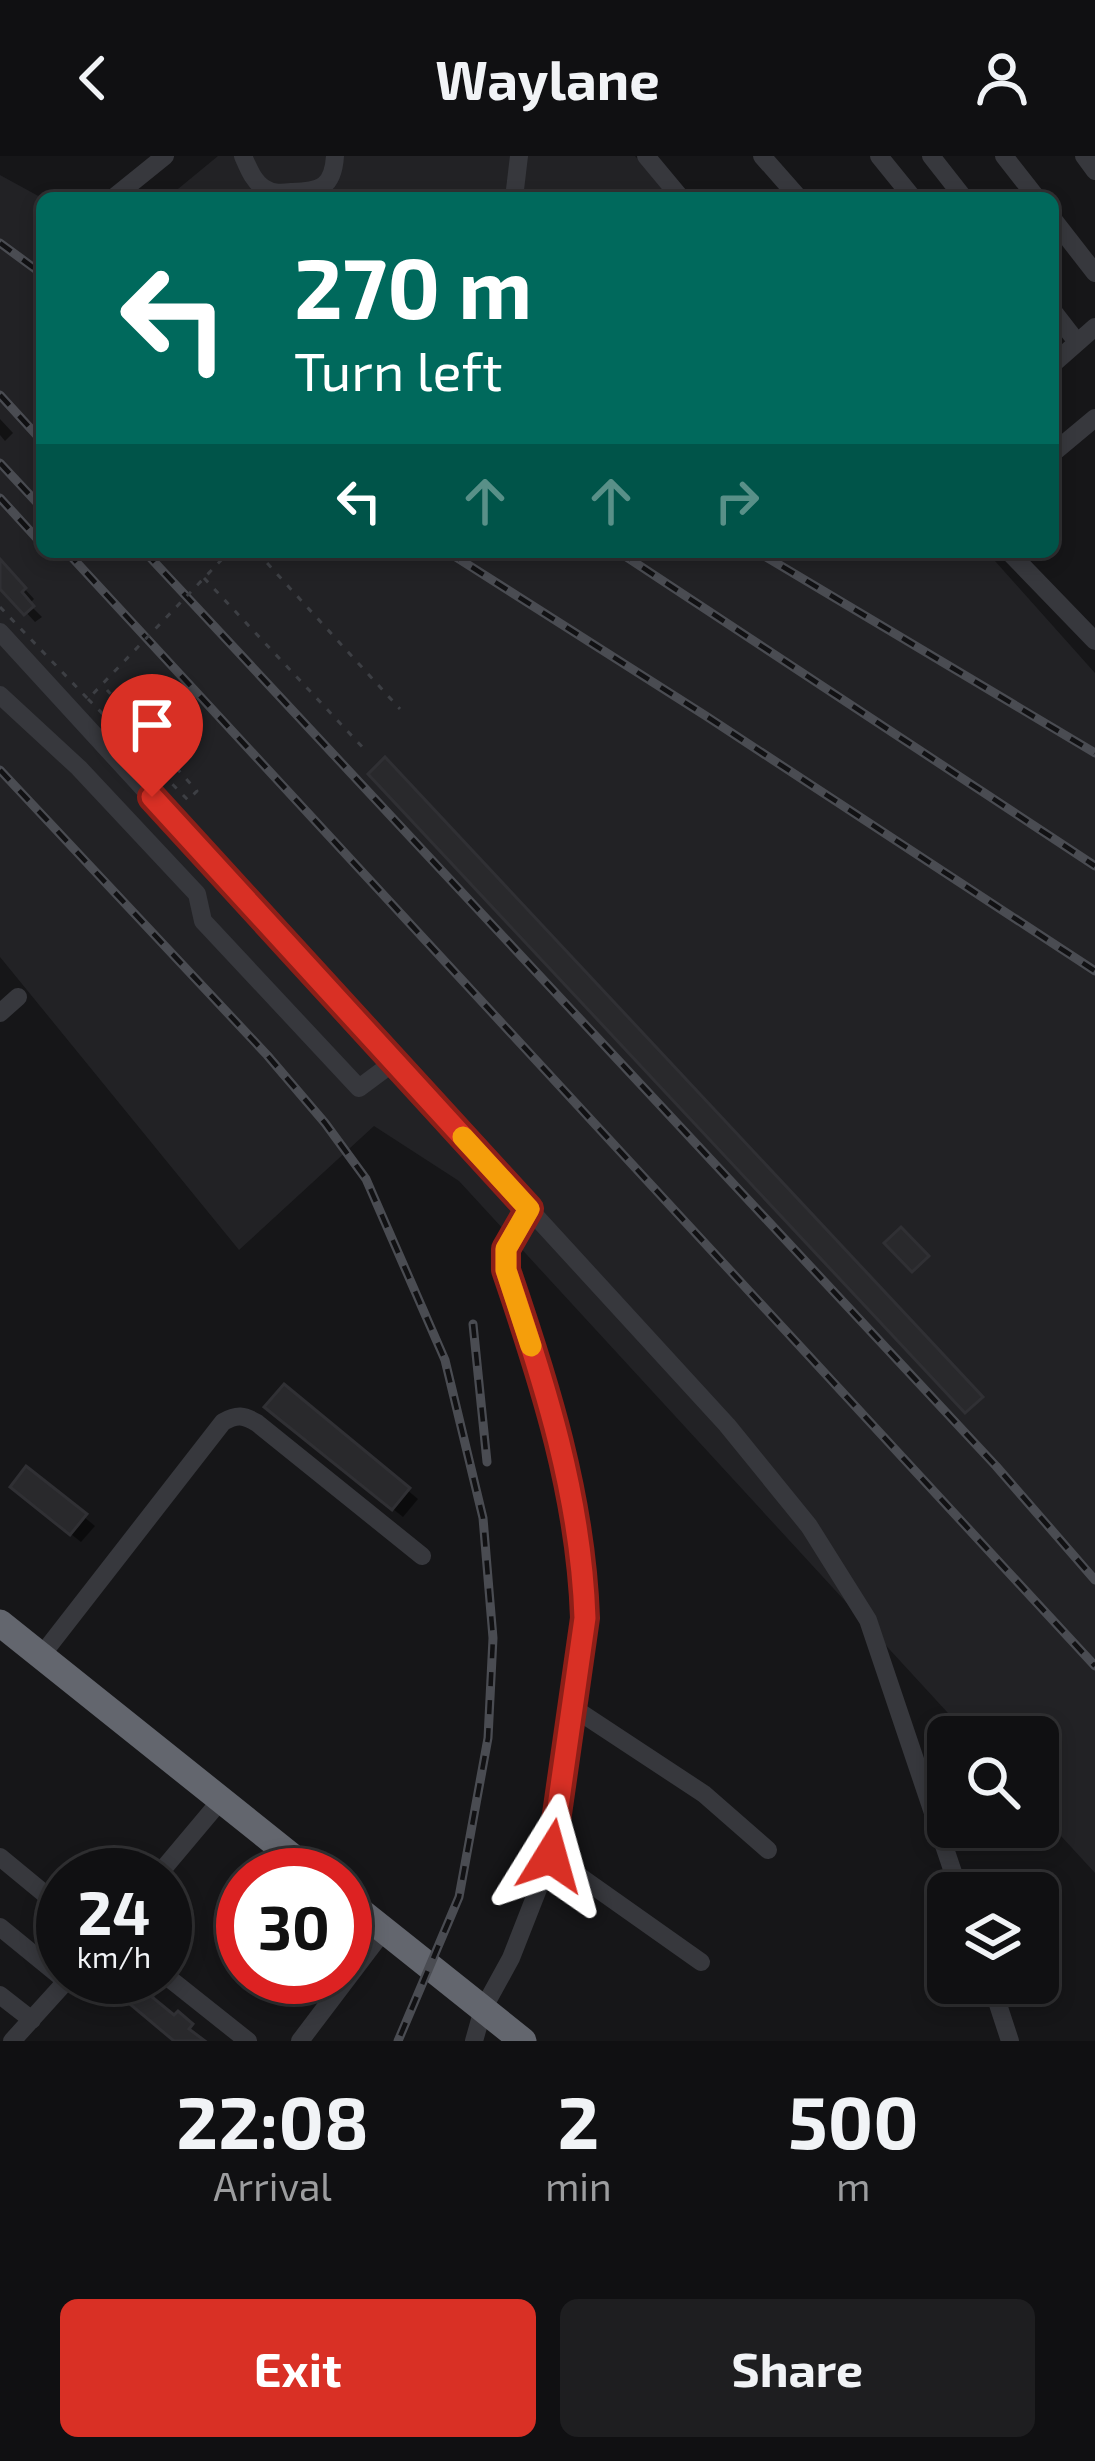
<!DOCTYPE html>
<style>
:root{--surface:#101012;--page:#1e1e20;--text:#f1f3f6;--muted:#9c9d9f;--line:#303032;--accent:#d93025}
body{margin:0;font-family:"Exo 2",sans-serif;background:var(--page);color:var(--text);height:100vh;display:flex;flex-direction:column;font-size:45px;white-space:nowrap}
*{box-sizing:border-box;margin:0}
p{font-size:39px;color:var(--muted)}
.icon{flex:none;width:66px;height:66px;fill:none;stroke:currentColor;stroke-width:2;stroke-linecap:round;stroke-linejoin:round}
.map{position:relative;height:1885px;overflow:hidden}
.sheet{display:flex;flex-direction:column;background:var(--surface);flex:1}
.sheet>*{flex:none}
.top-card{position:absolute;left:36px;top:36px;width:1023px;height:366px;border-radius:18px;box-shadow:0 6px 18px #0003,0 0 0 3px var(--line);background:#00695c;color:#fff;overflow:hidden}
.controls{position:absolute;left:927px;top:1560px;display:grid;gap:24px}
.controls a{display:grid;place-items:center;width:132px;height:132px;border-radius:18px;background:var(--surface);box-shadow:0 6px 18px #0003,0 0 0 3px var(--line);font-size:60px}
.speed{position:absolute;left:36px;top:1692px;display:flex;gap:24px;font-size:60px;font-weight:700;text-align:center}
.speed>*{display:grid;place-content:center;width:156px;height:156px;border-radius:50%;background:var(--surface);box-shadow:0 6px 18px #0003,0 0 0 3px var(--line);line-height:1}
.speed small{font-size:30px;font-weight:400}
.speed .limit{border:18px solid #d22;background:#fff;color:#111}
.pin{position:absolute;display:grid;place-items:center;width:102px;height:102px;color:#fff;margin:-123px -51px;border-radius:50% 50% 50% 0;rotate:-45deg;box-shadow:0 0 12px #0007}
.pin .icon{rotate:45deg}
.me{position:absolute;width:132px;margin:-66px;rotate:8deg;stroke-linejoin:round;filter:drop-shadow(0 0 9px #0008)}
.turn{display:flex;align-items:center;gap:42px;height:252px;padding:0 60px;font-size:54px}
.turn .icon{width:156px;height:156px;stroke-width:2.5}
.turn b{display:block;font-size:84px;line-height:102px}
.lanes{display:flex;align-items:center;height:114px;padding:0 60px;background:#0003;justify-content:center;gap:60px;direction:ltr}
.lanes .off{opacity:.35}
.eta{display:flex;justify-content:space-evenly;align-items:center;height:204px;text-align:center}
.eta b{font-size:72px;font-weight:700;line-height:84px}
.primary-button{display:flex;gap:24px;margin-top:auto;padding:24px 60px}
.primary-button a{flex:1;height:138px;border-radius:18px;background:var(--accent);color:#fff;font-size:48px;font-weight:700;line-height:138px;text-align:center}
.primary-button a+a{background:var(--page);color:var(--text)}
header{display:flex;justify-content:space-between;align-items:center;height:156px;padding:0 60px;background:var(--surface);font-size:54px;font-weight:700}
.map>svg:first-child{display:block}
.built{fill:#222225}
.shadow{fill:#0007}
.building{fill:#29292c;stroke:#303034;stroke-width:3}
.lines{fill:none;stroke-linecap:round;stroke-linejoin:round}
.path{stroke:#3d3f44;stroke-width:3;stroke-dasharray:6 9;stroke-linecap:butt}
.minor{stroke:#37383d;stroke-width:18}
.highway{stroke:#63666e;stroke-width:27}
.rail-casing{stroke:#4a4c52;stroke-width:9}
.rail{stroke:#111113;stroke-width:4.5;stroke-dasharray:14;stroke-linecap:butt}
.path-bridge{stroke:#3d3f44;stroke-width:3;stroke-dasharray:6 9;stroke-linecap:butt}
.route-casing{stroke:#8d1f18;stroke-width:30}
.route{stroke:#d93025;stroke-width:21}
.slow{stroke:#f59e0b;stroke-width:21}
</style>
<header><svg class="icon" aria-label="back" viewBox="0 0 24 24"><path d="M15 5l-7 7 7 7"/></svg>Waylane<svg class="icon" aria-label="person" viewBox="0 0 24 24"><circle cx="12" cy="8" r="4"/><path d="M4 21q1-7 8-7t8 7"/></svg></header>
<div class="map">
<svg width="1095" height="1885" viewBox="0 0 1095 1885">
<rect width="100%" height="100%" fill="#161618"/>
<path class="built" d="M218,0H635L672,42H167Z
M0,19L42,42V396H987L1095,517V1717L1038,1655V1581H970L459,1025L374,970L239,1094L0,801Z"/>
<path class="shadow" d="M0,263L13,277L5,285L0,279Z
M0,406L34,443L29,448L42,461L35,466L0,428Z
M284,1232L418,1343L403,1361L277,1260Z
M27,1314L95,1370L81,1386L23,1340Z"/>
<path class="building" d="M0,403L26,432L22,436L34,450L24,459L0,433Z
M385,601L983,1241L965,1257L368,618Z
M901,1071L929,1100L912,1116L884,1087Z
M284,1228L410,1332L392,1354L264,1251Z
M26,1310L87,1358L70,1379L10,1331Z
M130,1823L136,1828L140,1823L156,1836L152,1841L174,1859L178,1855L193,1868L189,1873L205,1885H174L118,1838Z"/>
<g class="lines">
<path class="path" d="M257,396L400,553
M204,422L368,597
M88,543L188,644L197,635L107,534"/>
<path class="minor" d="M243,0C248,11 253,25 264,32C273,38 282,37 292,36C321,35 333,31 335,0
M646,0L681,42
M762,0L799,42
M879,0L913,42
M931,0L964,42
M1004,0L1037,42
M1084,0L1095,15
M113,42L165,0
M514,42L519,0
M1053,63L1095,117
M1053,155L1077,186
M1053,208L1095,171
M1053,297L1095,262
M1009,396L1095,485
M0,476L727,1269L809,1370L868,1464L960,1737
M0,539L79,612L197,738L203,765L359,932L394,906
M0,857L18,841
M41,1500L223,1266C237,1258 244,1259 257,1267L422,1400
M572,1551L704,1638L768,1694
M551,1700L701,1806
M0,1701L63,1753
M158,1719L221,1644
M0,1771L66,1825
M165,1819L248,1885
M991,1827L1010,1885
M0,1839L32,1864
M12,1885L70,1821
M300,1885L384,1774
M474,1885L483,1853L511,1802L551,1700L585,1462L582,1391L565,1303L506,1114L507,1093L529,1053"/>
<path class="highway" d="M0,1467L315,1719
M345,1743L523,1885"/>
<g class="rail-casing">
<path id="rail" d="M0,87L42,118
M0,239L42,285
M0,307L42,352
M0,342L42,388
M67,396L1095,1510
M145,396L996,1310L1095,1424
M448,396L706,560L1095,815
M619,396L1095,710
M758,396L1095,597
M0,614L267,899L325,967L366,1023L445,1204L483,1362L493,1482L488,1582L459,1741L398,1885
M473,1168L487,1306"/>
</g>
<use href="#rail" class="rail"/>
<path class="path-bridge" d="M0,451L88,543L229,396"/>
</g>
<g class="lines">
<g class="route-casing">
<path id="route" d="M152,641L529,1053L506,1093V1114C545,1228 581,1341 585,1462L551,1700"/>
</g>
<use href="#route" class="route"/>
<path class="slow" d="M463,981L529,1053L506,1093V1114L531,1190"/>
</g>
</svg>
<div class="controls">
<a><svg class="icon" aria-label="search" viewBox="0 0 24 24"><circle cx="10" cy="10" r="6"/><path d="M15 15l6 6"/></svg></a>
<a><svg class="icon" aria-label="layers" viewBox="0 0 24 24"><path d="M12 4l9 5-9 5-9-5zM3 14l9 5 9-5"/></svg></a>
</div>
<div class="speed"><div>24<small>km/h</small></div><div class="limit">30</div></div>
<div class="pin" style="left:152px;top:641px;background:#d93025"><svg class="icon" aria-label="arrive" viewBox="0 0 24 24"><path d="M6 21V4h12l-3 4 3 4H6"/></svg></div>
<svg class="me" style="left:551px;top:1700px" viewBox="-20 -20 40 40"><path d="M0-17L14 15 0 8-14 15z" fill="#d93025" stroke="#fff" stroke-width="4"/></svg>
<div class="top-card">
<div class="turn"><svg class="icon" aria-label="left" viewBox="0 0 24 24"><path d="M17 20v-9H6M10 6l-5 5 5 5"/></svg><div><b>270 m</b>Turn left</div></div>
<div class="lanes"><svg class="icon" aria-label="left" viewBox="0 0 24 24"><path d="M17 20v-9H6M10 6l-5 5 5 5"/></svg><svg class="icon off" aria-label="ahead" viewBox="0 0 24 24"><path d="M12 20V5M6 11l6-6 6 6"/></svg><svg class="icon off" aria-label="ahead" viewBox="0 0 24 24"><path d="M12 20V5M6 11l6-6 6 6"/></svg><svg class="icon off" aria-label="right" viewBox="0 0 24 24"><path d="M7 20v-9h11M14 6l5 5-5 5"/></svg></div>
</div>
</div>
<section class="sheet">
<div class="eta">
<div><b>22:08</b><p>Arrival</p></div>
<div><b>2</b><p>min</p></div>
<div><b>500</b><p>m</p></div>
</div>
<div class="primary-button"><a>Exit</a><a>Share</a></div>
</section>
